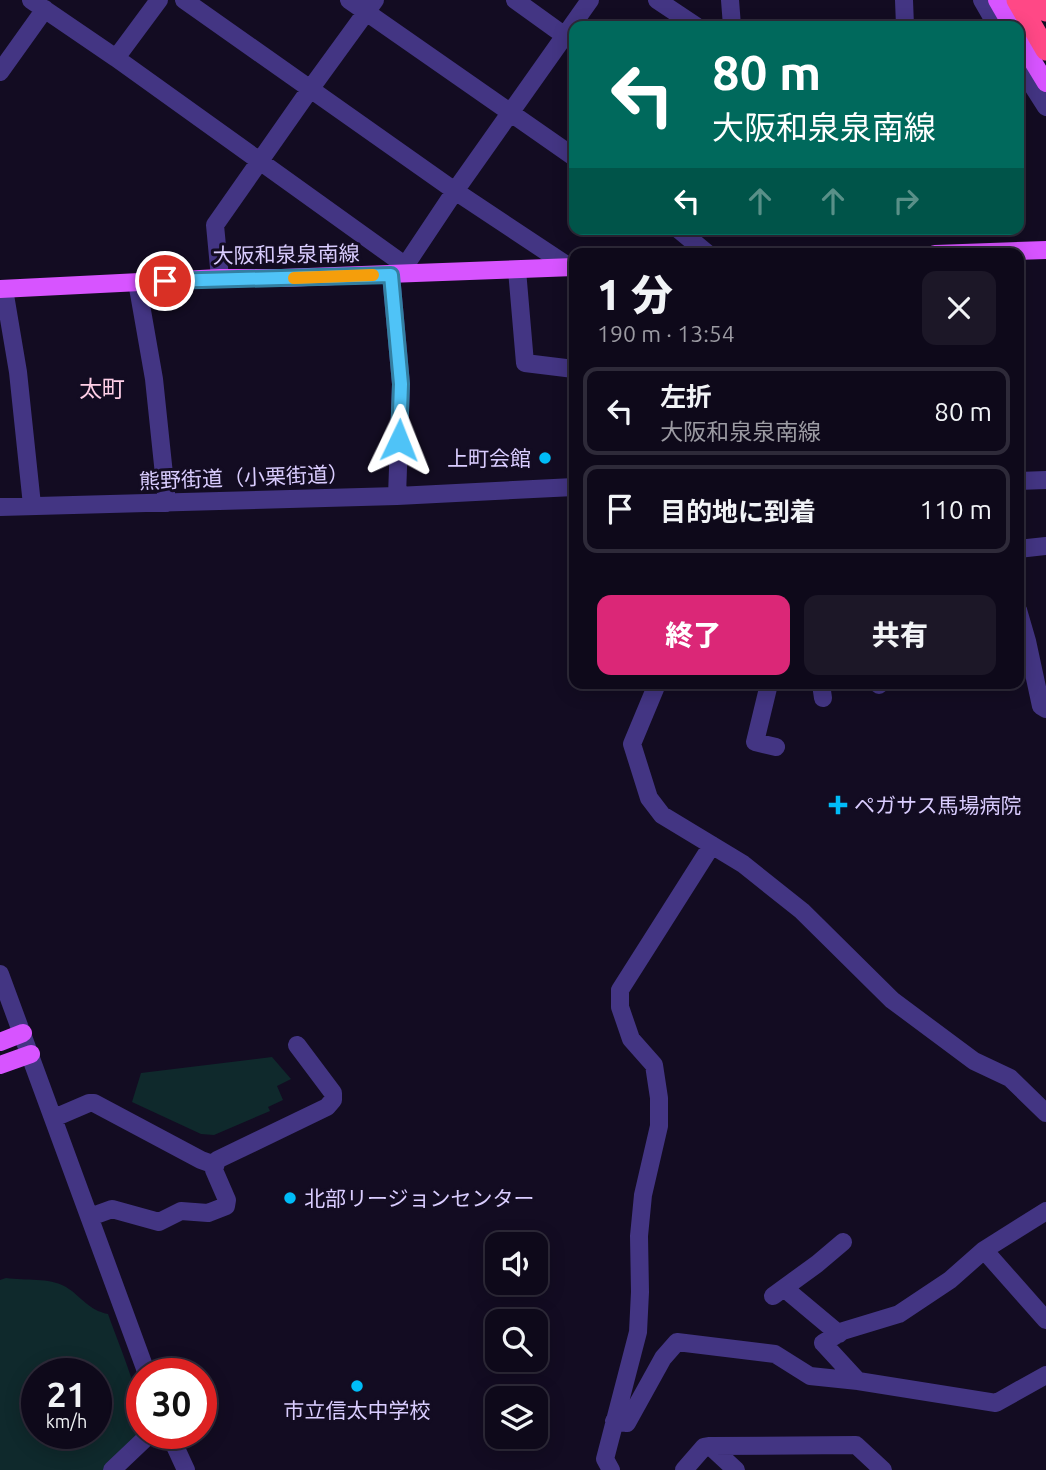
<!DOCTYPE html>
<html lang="ja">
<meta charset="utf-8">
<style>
:root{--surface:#0e091a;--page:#1c1727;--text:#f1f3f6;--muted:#9b9aa2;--line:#2e2a39;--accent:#db2777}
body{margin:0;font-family:Ubuntu,"Noto Sans JP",sans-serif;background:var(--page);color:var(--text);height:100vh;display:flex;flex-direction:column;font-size:26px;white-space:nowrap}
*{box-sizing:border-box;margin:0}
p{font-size:23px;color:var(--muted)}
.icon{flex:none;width:38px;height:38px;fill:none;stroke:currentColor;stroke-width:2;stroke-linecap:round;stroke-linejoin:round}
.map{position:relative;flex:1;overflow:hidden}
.drawer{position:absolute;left:569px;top:248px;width:455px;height:441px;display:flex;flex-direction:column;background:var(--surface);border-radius:14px;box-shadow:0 4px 18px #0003,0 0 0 2px var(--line)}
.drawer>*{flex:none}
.banner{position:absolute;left:569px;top:21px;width:455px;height:214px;border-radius:14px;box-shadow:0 4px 18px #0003,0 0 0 2px var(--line);background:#00695c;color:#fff;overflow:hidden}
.tools{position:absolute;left:485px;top:1232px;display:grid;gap:14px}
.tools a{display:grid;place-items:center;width:63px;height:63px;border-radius:14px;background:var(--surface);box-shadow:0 4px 18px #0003,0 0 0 2px var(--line);font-size:35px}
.speed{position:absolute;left:21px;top:1358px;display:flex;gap:14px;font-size:35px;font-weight:700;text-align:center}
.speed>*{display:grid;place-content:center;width:91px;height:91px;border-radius:50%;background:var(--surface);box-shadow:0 4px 18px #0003,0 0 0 2px var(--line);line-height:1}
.speed small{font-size:18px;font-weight:400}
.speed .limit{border:10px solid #d22;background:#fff;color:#111}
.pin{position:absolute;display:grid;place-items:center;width:60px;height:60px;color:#fff;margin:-30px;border:4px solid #fff;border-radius:50%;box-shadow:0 2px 7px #0007}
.me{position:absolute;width:77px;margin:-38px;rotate:2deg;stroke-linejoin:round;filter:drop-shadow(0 0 5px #0008)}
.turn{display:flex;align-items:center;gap:24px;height:147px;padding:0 28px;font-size:32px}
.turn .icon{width:91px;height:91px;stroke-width:2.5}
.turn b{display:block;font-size:49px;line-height:60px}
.lanes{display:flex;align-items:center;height:66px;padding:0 28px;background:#0003;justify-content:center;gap:35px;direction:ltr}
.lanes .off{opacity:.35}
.round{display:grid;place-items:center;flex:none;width:74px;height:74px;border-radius:14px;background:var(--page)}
.summary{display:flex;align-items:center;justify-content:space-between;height:119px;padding:0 28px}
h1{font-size:42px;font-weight:800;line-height:52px}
.action{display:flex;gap:14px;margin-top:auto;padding:14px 28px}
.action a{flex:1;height:80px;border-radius:14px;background:var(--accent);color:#fff;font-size:28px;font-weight:800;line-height:80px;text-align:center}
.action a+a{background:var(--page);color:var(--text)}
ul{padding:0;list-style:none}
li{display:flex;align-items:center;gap:21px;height:88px;margin:0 14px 10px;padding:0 14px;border:4px solid var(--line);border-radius:14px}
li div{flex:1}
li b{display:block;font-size:26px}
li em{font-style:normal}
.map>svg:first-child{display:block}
.green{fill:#0f292c;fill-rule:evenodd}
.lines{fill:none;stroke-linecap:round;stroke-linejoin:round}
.minor{stroke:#433583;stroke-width:18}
.major{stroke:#d754ff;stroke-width:18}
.highway{stroke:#ff4886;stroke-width:21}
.route-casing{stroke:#337fa1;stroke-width:18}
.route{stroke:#4fc3f7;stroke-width:12}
.slow{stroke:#f59e0b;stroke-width:12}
.poi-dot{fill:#00bcf8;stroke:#130c22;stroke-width:2.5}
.labels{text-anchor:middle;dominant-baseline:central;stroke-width:6;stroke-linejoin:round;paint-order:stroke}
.street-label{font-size:21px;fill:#dacdff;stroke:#130c22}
.poi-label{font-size:21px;fill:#dacdff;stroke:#130c22;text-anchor:start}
.neighbourhood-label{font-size:23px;fill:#ffcfe7;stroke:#130c22}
</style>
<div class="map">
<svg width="1046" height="1470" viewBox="0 0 1046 1470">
<rect width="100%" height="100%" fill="#130c22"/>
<path class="green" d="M272,1057L291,1079L277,1086L283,1100L268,1107L270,1111L214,1135L201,1134L132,1102L141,1073Z
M6,1278C26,1281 48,1277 66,1287C82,1297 88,1310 108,1314C115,1335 148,1412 141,1430C136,1443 113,1460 103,1470H0V1280ZM37,1374H96V1433H37Z"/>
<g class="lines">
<path class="minor" d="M31,0L116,58
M159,0L116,58L399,261L401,272
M184,0L455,191L401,272
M349,0L574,157
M515,0L572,41
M657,0L696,26
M730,0L732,26
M904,0L905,26
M982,0L997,26
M1018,63L1046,107
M0,72L45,9
M678,229L708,254
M571,268L455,191L590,0
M517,270L525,363L574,369
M391,275L401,384L397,496
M220,278L215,225L311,88L375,0
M137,282L154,379L167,503
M4,289L18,372L32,505
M1018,481L1046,480
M0,507L397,496L574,487
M1018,549L1046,546
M1018,610L1027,641L1041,706L1046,709
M657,684L632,744L649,798L662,815L743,864L802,911L892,1000L974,1061L1010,1078L1046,1113
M769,684L755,742L776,747
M821,684L823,698
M878,684L879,685
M0,974L147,1374
M54,1118L89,1103H94L201,1160L215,1165
M1046,1211L984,1250L950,1280L899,1314L843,1331L823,1343L858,1381L996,1403L1046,1375
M90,1217L112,1209L159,1222L181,1211L208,1213L226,1206L227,1200L214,1170L217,1160L327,1107L333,1100V1093L297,1045
M984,1250L1046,1320
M784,1288L839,1334
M773,1296L817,1264L843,1242
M614,1421L627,1423L663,1358L677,1342L775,1354L810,1376L858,1381
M169,1433L186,1470
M710,1446L736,1470
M112,1470L151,1433
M611,1470L605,1459L638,1332L640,1292L639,1236L643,1195L659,1126V1098L654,1065L631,1039L620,1007V990L712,845
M684,1470L704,1447L710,1446L856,1445L883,1470"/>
<path class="major" d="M997,0L1012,26
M1018,37L1046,83
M935,254L1046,250
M0,289L220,278H281L574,267
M0,1042L23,1033
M0,1065L31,1054"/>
<path class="highway" d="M1017,0L1046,50
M1039,0L1046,11"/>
</g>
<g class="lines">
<g class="route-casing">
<path id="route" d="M165,281L391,275L401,384L399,440"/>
</g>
<use href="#route" class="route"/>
<path class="slow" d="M294,278L373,275"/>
</g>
<g class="poi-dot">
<circle cx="545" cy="458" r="7"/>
<path d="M834.5 794.5h7v7h7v7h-7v7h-7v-7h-7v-7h7z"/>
<circle cx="290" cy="1198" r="7"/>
<circle cx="357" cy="1386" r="7"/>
</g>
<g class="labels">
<g class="street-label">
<text transform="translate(286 254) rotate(-1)">大阪和泉泉南線</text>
<text transform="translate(244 477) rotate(-2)">熊野街道（小栗街道）</text>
</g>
<g class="poi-label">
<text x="531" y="458" text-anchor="end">上町会館</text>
<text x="854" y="805">ペガサス馬場病院</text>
<text x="304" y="1198">北部リージョンセンター</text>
<text x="357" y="1410" text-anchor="middle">市立信太中学校</text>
</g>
<g class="neighbourhood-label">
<text x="102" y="388">太町</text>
</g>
</g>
</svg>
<div class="tools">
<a><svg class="icon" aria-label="sound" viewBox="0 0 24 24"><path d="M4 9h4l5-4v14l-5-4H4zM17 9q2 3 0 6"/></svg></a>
<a><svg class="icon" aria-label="search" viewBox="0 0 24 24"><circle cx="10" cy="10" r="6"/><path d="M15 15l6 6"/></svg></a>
<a><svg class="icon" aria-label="layers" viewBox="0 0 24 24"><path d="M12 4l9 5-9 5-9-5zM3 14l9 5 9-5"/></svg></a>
</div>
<div class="speed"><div>21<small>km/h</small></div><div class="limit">30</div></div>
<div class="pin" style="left:165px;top:281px;background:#d93025"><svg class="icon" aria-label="arrive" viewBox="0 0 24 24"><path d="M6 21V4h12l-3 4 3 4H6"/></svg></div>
<svg class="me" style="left:399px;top:440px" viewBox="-20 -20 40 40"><path d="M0-17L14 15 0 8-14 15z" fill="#4fc3f7" stroke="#fff" stroke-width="4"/></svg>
<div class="banner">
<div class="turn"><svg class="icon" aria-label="left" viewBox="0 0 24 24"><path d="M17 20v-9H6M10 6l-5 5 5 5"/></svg><div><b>80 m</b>大阪和泉泉南線</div></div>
<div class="lanes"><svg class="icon" aria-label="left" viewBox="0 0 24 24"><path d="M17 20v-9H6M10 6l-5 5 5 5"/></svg><svg class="icon off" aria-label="ahead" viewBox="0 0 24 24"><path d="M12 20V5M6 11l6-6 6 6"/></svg><svg class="icon off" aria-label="ahead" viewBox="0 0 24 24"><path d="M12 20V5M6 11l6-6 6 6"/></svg><svg class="icon off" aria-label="right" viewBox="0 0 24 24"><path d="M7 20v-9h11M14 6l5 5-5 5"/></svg></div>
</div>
<section class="drawer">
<div class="summary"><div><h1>1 分</h1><p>190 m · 13:54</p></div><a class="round"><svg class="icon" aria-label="close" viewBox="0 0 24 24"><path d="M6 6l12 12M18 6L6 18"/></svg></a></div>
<ul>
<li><svg class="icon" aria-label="left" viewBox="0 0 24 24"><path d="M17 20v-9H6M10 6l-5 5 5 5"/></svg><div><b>左折</b><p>大阪和泉泉南線</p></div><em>80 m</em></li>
<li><svg class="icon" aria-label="arrive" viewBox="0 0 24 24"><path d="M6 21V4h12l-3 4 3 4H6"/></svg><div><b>目的地に到着</b></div><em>110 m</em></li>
</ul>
<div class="action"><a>終了</a><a>共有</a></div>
</section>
</div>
